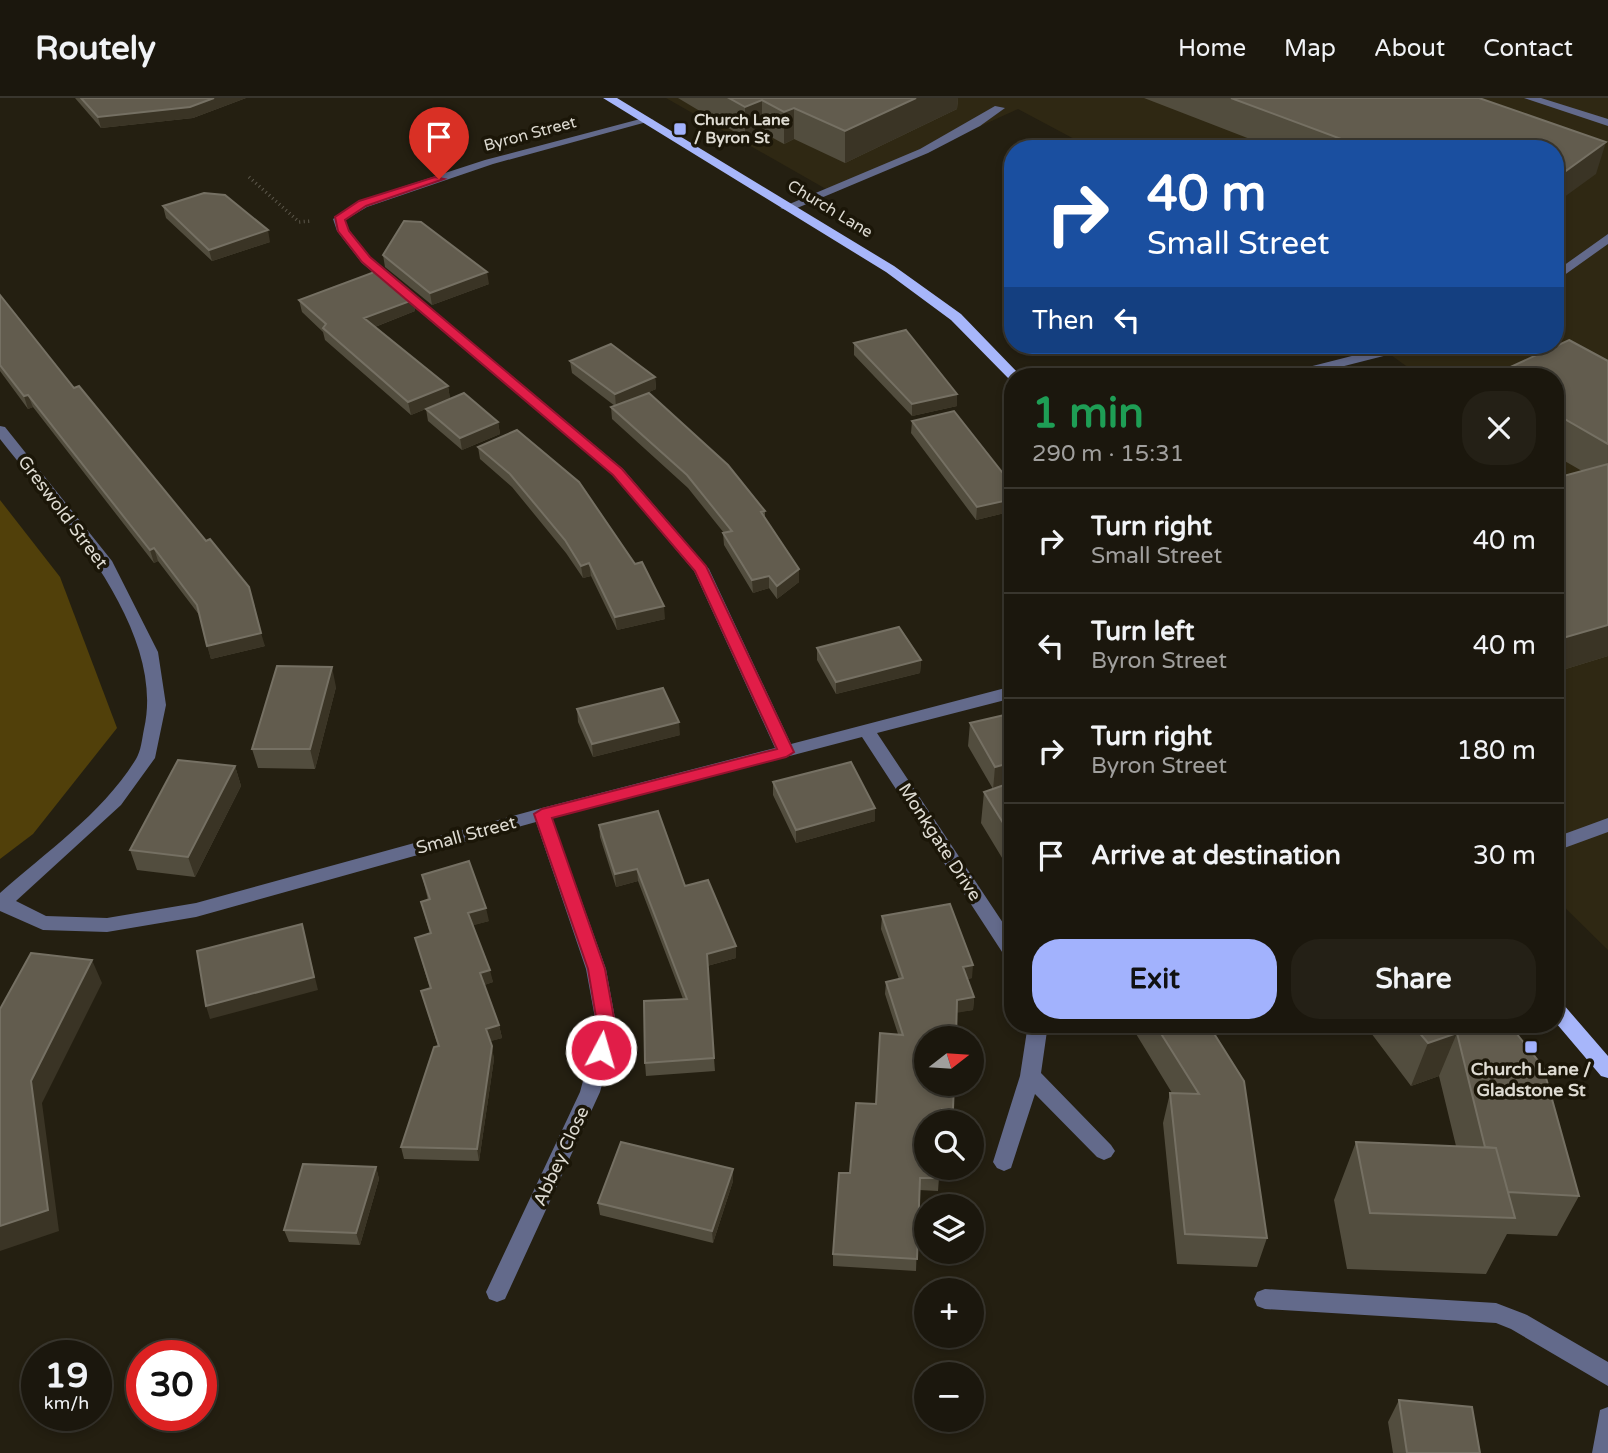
<!DOCTYPE html>
<meta charset="utf-8">
<style>
:root{--surface:#1b170d;--page:#242016;--text:#f1f3f6;--muted:#a09f9d;--line:#39362e;--accent:#a2b2fd}
body{margin:0;font-family:"Varela Round",sans-serif;background:var(--page);color:var(--text);height:100vh;display:flex;flex-direction:column;font-size:26px;white-space:nowrap}
*{box-sizing:border-box;margin:0}
p{font-size:23px;color:var(--muted)}
.icon{flex:none;width:38px;height:38px;fill:none;stroke:currentColor;stroke-width:2;stroke-linecap:round;stroke-linejoin:round}
.map{position:relative;flex:1;overflow:hidden}
.sheet{position:absolute;left:1004px;top:270px;width:560px;height:665px;display:flex;flex-direction:column;background:var(--surface);border-radius:28px;box-shadow:0 4px 10px #0003,0 0 0 2px var(--line)}
.sheet>*{flex:none}
.guide{position:absolute;left:1004px;top:42px;width:560px;height:214px;border-radius:28px;box-shadow:0 4px 10px #0003,0 0 0 2px var(--line);background:#1a4fa0;color:#fff;overflow:hidden}
.needle{width:46px;rotate:73deg}
.buttons{position:absolute;left:914px;top:928px;display:grid;gap:14px}
.buttons a{display:grid;place-items:center;width:70px;height:70px;border-radius:50%;background:var(--surface);box-shadow:0 4px 10px #0003,0 0 0 2px var(--line);font-size:35px}
.speed{position:absolute;left:21px;top:1242px;display:flex;gap:14px;font-size:35px;font-weight:700;text-align:center}
.speed>*{display:grid;place-content:center;width:91px;height:91px;border-radius:50%;background:var(--surface);box-shadow:0 4px 10px #0003,0 0 0 2px var(--line);line-height:1}
.speed small{font-size:18px;font-weight:400}
.speed .limit{border:10px solid #d22;background:#fff;color:#111}
.pin{position:absolute;display:grid;place-items:center;width:60px;height:60px;color:#fff;margin:-72px -30px;border-radius:50% 50% 50% 0;rotate:-45deg;box-shadow:0 0 7px #0007}
.pin .icon{rotate:45deg}
.me{position:absolute;width:77px;margin:-38px;rotate:6deg;stroke-linejoin:round;filter:drop-shadow(0 0 5px #0008)}
.turn{display:flex;align-items:center;gap:24px;height:147px;padding:0 28px;font-size:32px}
.turn .icon{width:91px;height:91px;stroke-width:2.5}
.turn b{display:block;font-size:49px;line-height:60px}
.then{display:flex;align-items:center;height:66px;padding:0 28px;background:#0003;gap:14px;font-size:26px}
.round{display:grid;place-items:center;flex:none;width:74px;height:74px;border-radius:28px;background:var(--page)}
.headline{display:flex;align-items:center;justify-content:space-between;height:119px;padding:0 28px}
h1{font-size:42px;font-weight:800;line-height:52px;color:#1e9e55}
.primary-button{display:flex;gap:14px;margin-top:auto;padding:14px 28px}
.primary-button a{flex:1;height:80px;border-radius:28px;background:var(--accent);color:#111;font-size:28px;font-weight:800;line-height:80px;text-align:center}
.primary-button a+a{background:var(--page);color:var(--text)}
ul{padding:0;list-style:none}
li{display:flex;align-items:center;gap:21px;height:105px;padding:0 28px;border-top:2px solid var(--line)}
li div{flex:1}
li b{display:block;font-size:26px}
li em{font-style:normal}
header{display:flex;align-items:center;gap:42px;box-sizing:border-box;height:98px;padding:0 35px;background:var(--surface);border-bottom:2px solid var(--line)}
header strong{font-size:33px}
nav{display:flex;gap:38px;margin-inline-start:auto;font-size:24px}
.map>svg:first-child{display:block}
.built{fill:#2f2813}
.green{fill:#51400a}
.lines{fill:none;stroke-linecap:round;stroke-linejoin:round}
.path{stroke:#5c574b;stroke-width:3.5;stroke-dasharray:1 3.5;stroke-linecap:butt}
.minor{fill:#636a8b;fill-rule:evenodd}
.major{fill:#a7b6fa;fill-rule:evenodd}
.wall{fill:#524d3e}
.shaded-wall{fill:#3a3425}
.building{fill:#625c4e;stroke:#757063;stroke-width:2}
.route{fill:#e11d48;stroke:#92132f;stroke-width:2}
.poi-dot{fill:#a2b2fd;stroke:#1b1608;stroke-width:2.5}
.labels{text-anchor:middle;dominant-baseline:central;stroke-width:7;stroke-linejoin:round;paint-order:stroke}
.far-poi-label{font-size:16px;font-weight:bold;fill:#dedbd2;stroke:#1b1608;text-anchor:start}
.far-street-label{font-size:16px;fill:#dedbd2;stroke:#1b1608}
.street-label{font-size:18px;fill:#dedbd2;stroke:#1b1608}
.poi-label{font-size:18px;font-weight:bold;fill:#dedbd2;stroke:#1b1608}
</style>
<header>
<strong>Routely</strong>
<nav><a>Home</a><a>Map</a><a>About</a><a>Contact</a></nav>
</header>
<div class="map">
<svg width="1608" height="1355" viewBox="0 0 1608 1355">
<rect width="100%" height="100%" fill="#241f11"/>
<path class="built" d="M666,0H1608V852L1556,801V278H1420L1377,247H1556V51H1093L1018,11L833,95Z"/>
<path class="green" d="M0,402L60,479L117,630L33,736L0,761Z"/>
<g class="lines">
<path class="path" d="M249,79L299,124L311,123"/>
<path class="minor" d="M1524,0H1541L1608,21V28Z
M995,8L1005,10L980,28L928,55L790,113L780,110L920,51Z
M644,20L654,22L493,66L367,109L345,122L349,132L370,159L623,371L709,471L791,646L1013,588V600L877,635L1013,840V862L1006,860L862,639L552,720L606,871L617,931L600,994L505,1201L497,1204L489,1201L486,1194L580,994L597,931L586,871L536,724L196,819L107,834L43,832L0,813V795C46,754 103,715 136,661C141,653 142,641 144,631C167,530 58,415 0,341V328L5,329L112,463L158,554L166,607L155,660L121,707L16,803L46,818L107,820L196,805L542,710L775,650L694,473L613,377L362,165L337,133L333,121L359,103L485,62Z
M1608,136V146L1556,183V173Z
M1395,247H1417L1415,250L1305,278H1283L1285,275Z
M1608,720V734L1556,753V739Z
M1028,926H1048L1041,975L1111,1047L1115,1053L1111,1059L1104,1062L1097,1059L1035,996L1011,1070L1004,1073L997,1070L993,1064L1020,978Z
M1265,1191L1496,1205L1527,1217L1608,1264V1288L1511,1231L1496,1225L1265,1211L1257,1208L1254,1201L1257,1194Z
M1608,1309V1355H1592L1600,1312Z"/>
<path class="major" d="M603,0H617L894,168L961,216L1021,278L1009,281L951,222L886,174Z
M1556,904L1563,906L1608,958V980L1601,978L1556,925Z"/>
</g>
<path class="wall" d="M75,0H246L193,20L101,30Z
M678,0H958L957,11L845,65L794,41L784,46L762,34L745,40Z
M1144,0H1479L1596,76L1556,51H1276Z
M163,108L270,144L212,163L166,120Z
M383,157L489,186L432,207L385,169Z
M0,197L265,548L211,561L200,518L158,463L154,465L33,309L28,311L0,273Z
M299,202H413L415,213L375,229L448,288L450,301L411,317L325,242L323,234L302,214Z
M854,245L957,296V308L912,318L854,257Z
M570,263L655,279L656,291L635,300L765,413V421L799,484L777,501L769,490L753,495L724,447L723,435H724L688,390L612,321L611,309L615,308L572,275Z
M1608,263V558L1556,574L1582,373L1556,358V278Z
M426,311L498,324L500,336L462,352L428,323Z
M912,323L1013,388V413L976,422L911,335Z
M517,332L665,521L617,532L591,478L583,480L566,455L512,389L480,361L478,349Z
M1013,424V448L1006,438L1007,426Z
M817,550L921,562L920,575L836,596L817,562Z
M336,589L315,671L258,670L252,651Z
M577,611L680,637L593,659L578,624Z
M1013,615V778L981,725L984,694L993,691L968,648L970,625Z
M235,668L241,688L195,779L137,772L130,752Z
M773,684L875,723L796,745L773,697Z
M599,727L685,788L736,860L707,868L715,973L646,978L645,965L683,901L638,783L616,789L600,739Z
M422,777L489,823L473,827L493,884L484,887L499,927L502,940L490,943L494,961L479,1063L404,1061L401,1049L438,948L421,893L430,891L415,840L430,836L421,804L428,802Z
M882,818L972,880L967,881L974,899L973,912L957,914L952,1024H926L939,1080L938,1093L919,1092L916,1173L833,1168V1156L850,1075L876,1006L898,936L885,896L886,884L899,881L881,831Z
M1130,926H1208L1267,1140L1257,1169L1177,1166L1163,1025L1170,995H1172Z
M1370,926H1509L1579,1098L1557,1138L1507,1136L1486,1176L1347,1171L1334,1102L1356,1044L1456,1048L1439,978L1411,988L1368,931Z
M376,1069L379,1081L360,1147L289,1144L284,1132Z
M733,1071V1083L713,1145L600,1117L598,1105Z
M1399,1302L1480,1355H1393L1388,1324Z"/>
<path class="shaded-wall" d="M214,0H246L193,20L101,30L98,19Z
M916,0H958L957,11L845,65V33Z
M762,2V34L745,40V9Z
M794,10V41L784,46V14Z
M1606,44L1596,76L1556,105V80Z
M268,132L270,144L212,163L209,152Z
M487,174L489,186L432,207L430,195Z
M413,202L415,213L367,232L364,220Z
M655,279L656,291L616,309L615,296Z
M448,288L450,301L411,317L408,304Z
M957,296V308L912,318V306Z
M28,297L33,309L28,311L24,298Z
M498,324L500,336L462,352L460,340Z
M1013,401V413L976,422L977,409Z
M154,450L158,463L154,465L150,452Z
M589,465L591,478L583,480L581,468Z
M799,471V484L777,501V488Z
M769,478V490L753,495L752,482Z
M664,508L665,521L617,532L615,519Z
M1608,527V558L1556,574V542Z
M261,535L265,548L211,561L207,548Z
M921,562L920,575L836,596V584Z
M332,569L336,589L315,671L310,651Z
M679,624L680,637L593,659L592,646Z
M1013,664V686L993,692L995,669Z
M235,668L241,688L195,779L188,759Z
M875,710V723L796,745V732Z
M637,771L638,783L616,789L615,776Z
M486,810L489,823L471,828L468,815Z
M302,826L318,892L210,921L206,908Z
M736,848V860L707,868V856Z
M92,862L102,885L42,1005L59,1133L0,1153V1128L31,983Z
M973,867L972,880L962,882L963,869Z
M490,872L493,884L482,888L480,875Z
M974,899L973,912L956,915L957,902Z
M499,927L502,940L488,944L486,931Z
M1457,935L1439,978L1411,988L1428,945Z
M492,948L494,961L479,1063L477,1051Z
M376,1069L379,1081L360,1147L356,1135Z
M733,1071V1083L713,1145L712,1133Z"/>
<path class="building" d="M81,0H214L190,9L98,19Z
M729,0H916L845,33L794,10L784,14L762,2L745,9Z
M1231,0H1479L1606,44L1556,80V51H1368Z
M204,95L225,97L268,132L209,152L163,108Z
M404,123L421,124L487,174L430,195L383,157Z
M375,170L413,202L364,220L448,288L408,304L323,230L326,226L299,202L372,175Z
M0,197L74,290L79,288L206,443L210,441L249,489L261,535L207,548L197,507L154,450L150,452L28,297L24,298L0,267Z
M906,232L957,296L912,306L854,245Z
M1569,242L1608,263V346L1556,316V278H1491Z
M611,246L655,279L615,296L570,263Z
M464,295L498,324L460,340L426,311Z
M649,295L728,367L765,413L761,414L799,471L777,488L769,478L752,482L723,435L732,433L687,377L611,309Z
M954,313L1013,388V401L977,409L912,323Z
M517,332L579,384L635,466L642,464L664,508L615,519L589,465L581,468L565,442L510,376L478,349Z
M1608,366V527L1556,542V380Z
M1013,424V434L1007,426Z
M899,529L921,562L836,584L817,550Z
M277,568L332,569L310,651H252Z
M663,590L679,624L592,646L577,611Z
M1013,615V664L995,669L970,625Z
M178,662L235,668L188,759L130,752Z
M851,664L875,710L796,732L773,684Z
M1013,684V741L984,694Z
M658,713L685,788L708,782L736,848L707,856L714,960L645,965L644,903L687,901L637,771L615,776L599,727Z
M469,763L486,810L468,815L490,872L480,875L499,927L486,931L492,948L477,1051L401,1049L434,949L439,948L421,893L431,890L415,840L431,835L421,804L430,801L422,777Z
M950,806L973,867L963,869L974,899L957,902L956,940H926V985H954L953,1011H942V1024H926V1069H940L939,1080H920L917,1161L833,1156L839,1075H850L856,1005L876,1006L880,935L903,937L886,884L903,880L882,818Z
M302,826L314,879L206,908L197,853Z
M31,855L92,862L31,983L48,1112L0,1128V911Z
M1155,926H1208L1244,983L1267,1140L1185,1136L1170,995L1199,996Z
M1412,926H1509L1543,969L1579,1098L1508,1094L1496,1050L1485,1049L1457,935L1428,945Z
M621,1044L733,1071L712,1133L598,1105Z
M1356,1044L1496,1050L1515,1120L1370,1115Z
M303,1066L376,1069L356,1135L284,1132Z
M1399,1302L1472,1309L1480,1355H1407Z"/>
<path class="route" d="M435,79L444,81L366,108L345,122L349,133L370,159L622,371L706,468L794,654L786,659L552,720L605,871L616,931L608,957L601,959L595,957L592,952L598,931L588,871L534,716L542,711L777,651L695,473L613,377L362,164L338,133L335,119L359,103Z"/>
<g class="poi-dot">
<rect x="673" y="24" width="14" height="14" rx="3.5"/>
<rect x="1524" y="942" width="14" height="14" rx="3.5"/>
</g>
<g class="labels">
<g class="far-poi-label">
<text x="694" y="22">Church Lane<tspan x="694" dy="18">/ Byron St</tspan></text>
</g>
<g class="far-street-label">
<text transform="translate(530 36) rotate(-15)">Byron Street</text>
<text transform="translate(830 111) rotate(31)">Church Lane</text>
</g>
<g class="street-label">
<text transform="translate(63 414) rotate(53)">Greswold Street</text>
<text transform="translate(466 737) rotate(-15)">Small Street</text>
<text transform="translate(940 744) rotate(57)">Monkgate Drive</text>
<text transform="translate(561 1058) rotate(-65)">Abbey Close</text>
</g>
<g class="poi-label">
<text x="1531" y="971">Church Lane /<tspan x="1531" dy="21">Gladstone St</tspan></text>
</g>
</g>
</svg>
<div class="buttons">
<a><svg class="needle" viewBox="-14 -14 28 28"><path d="M0-13l5 13h-10z" fill="#e53935"/><path d="M0 13l5-13h-10z" fill="#a09f9d"/></svg></a>
<a><svg class="icon" aria-label="search" viewBox="0 0 24 24"><circle cx="10" cy="10" r="6"/><path d="M15 15l6 6"/></svg></a>
<a><svg class="icon" aria-label="layers" viewBox="0 0 24 24"><path d="M12 4l9 5-9 5-9-5zM3 14l9 5 9-5"/></svg></a>
<a>+</a>
<a>−</a>
</div>
<div class="speed"><div>19<small>km/h</small></div><div class="limit">30</div></div>
<div class="pin" style="left:439px;top:81px;background:#d93025"><svg class="icon" aria-label="arrive" viewBox="0 0 24 24"><path d="M6 21V4h12l-3 4 3 4H6"/></svg></div>
<svg class="me" style="left:601px;top:952px" viewBox="-20 -20 40 40"><circle r="17" fill="#e11d48" stroke="#fff" stroke-width="3"/><path d="M0-11L8 9 0 5-8 9z" fill="#fff"/></svg>
<div class="guide">
<div class="turn"><svg class="icon" aria-label="right" viewBox="0 0 24 24"><path d="M7 20v-9h11M14 6l5 5-5 5"/></svg><div><b>40 m</b>Small Street</div></div>
<div class="then">Then<svg class="icon" aria-label="left" viewBox="0 0 24 24"><path d="M17 20v-9H6M10 6l-5 5 5 5"/></svg></div>
</div>
<section class="sheet">
<div class="headline"><div><h1>1 min</h1><p>290 m · 15:31</p></div><a class="round"><svg class="icon" aria-label="close" viewBox="0 0 24 24"><path d="M6 6l12 12M18 6L6 18"/></svg></a></div>
<ul>
<li><svg class="icon" aria-label="right" viewBox="0 0 24 24"><path d="M7 20v-9h11M14 6l5 5-5 5"/></svg><div><b>Turn right</b><p>Small Street</p></div><em>40 m</em></li>
<li><svg class="icon" aria-label="left" viewBox="0 0 24 24"><path d="M17 20v-9H6M10 6l-5 5 5 5"/></svg><div><b>Turn left</b><p>Byron Street</p></div><em>40 m</em></li>
<li><svg class="icon" aria-label="right" viewBox="0 0 24 24"><path d="M7 20v-9h11M14 6l5 5-5 5"/></svg><div><b>Turn right</b><p>Byron Street</p></div><em>180 m</em></li>
<li><svg class="icon" aria-label="arrive" viewBox="0 0 24 24"><path d="M6 21V4h12l-3 4 3 4H6"/></svg><div><b>Arrive at destination</b></div><em>30 m</em></li>
</ul>
<div class="primary-button"><a>Exit</a><a>Share</a></div>
</section>
</div>
